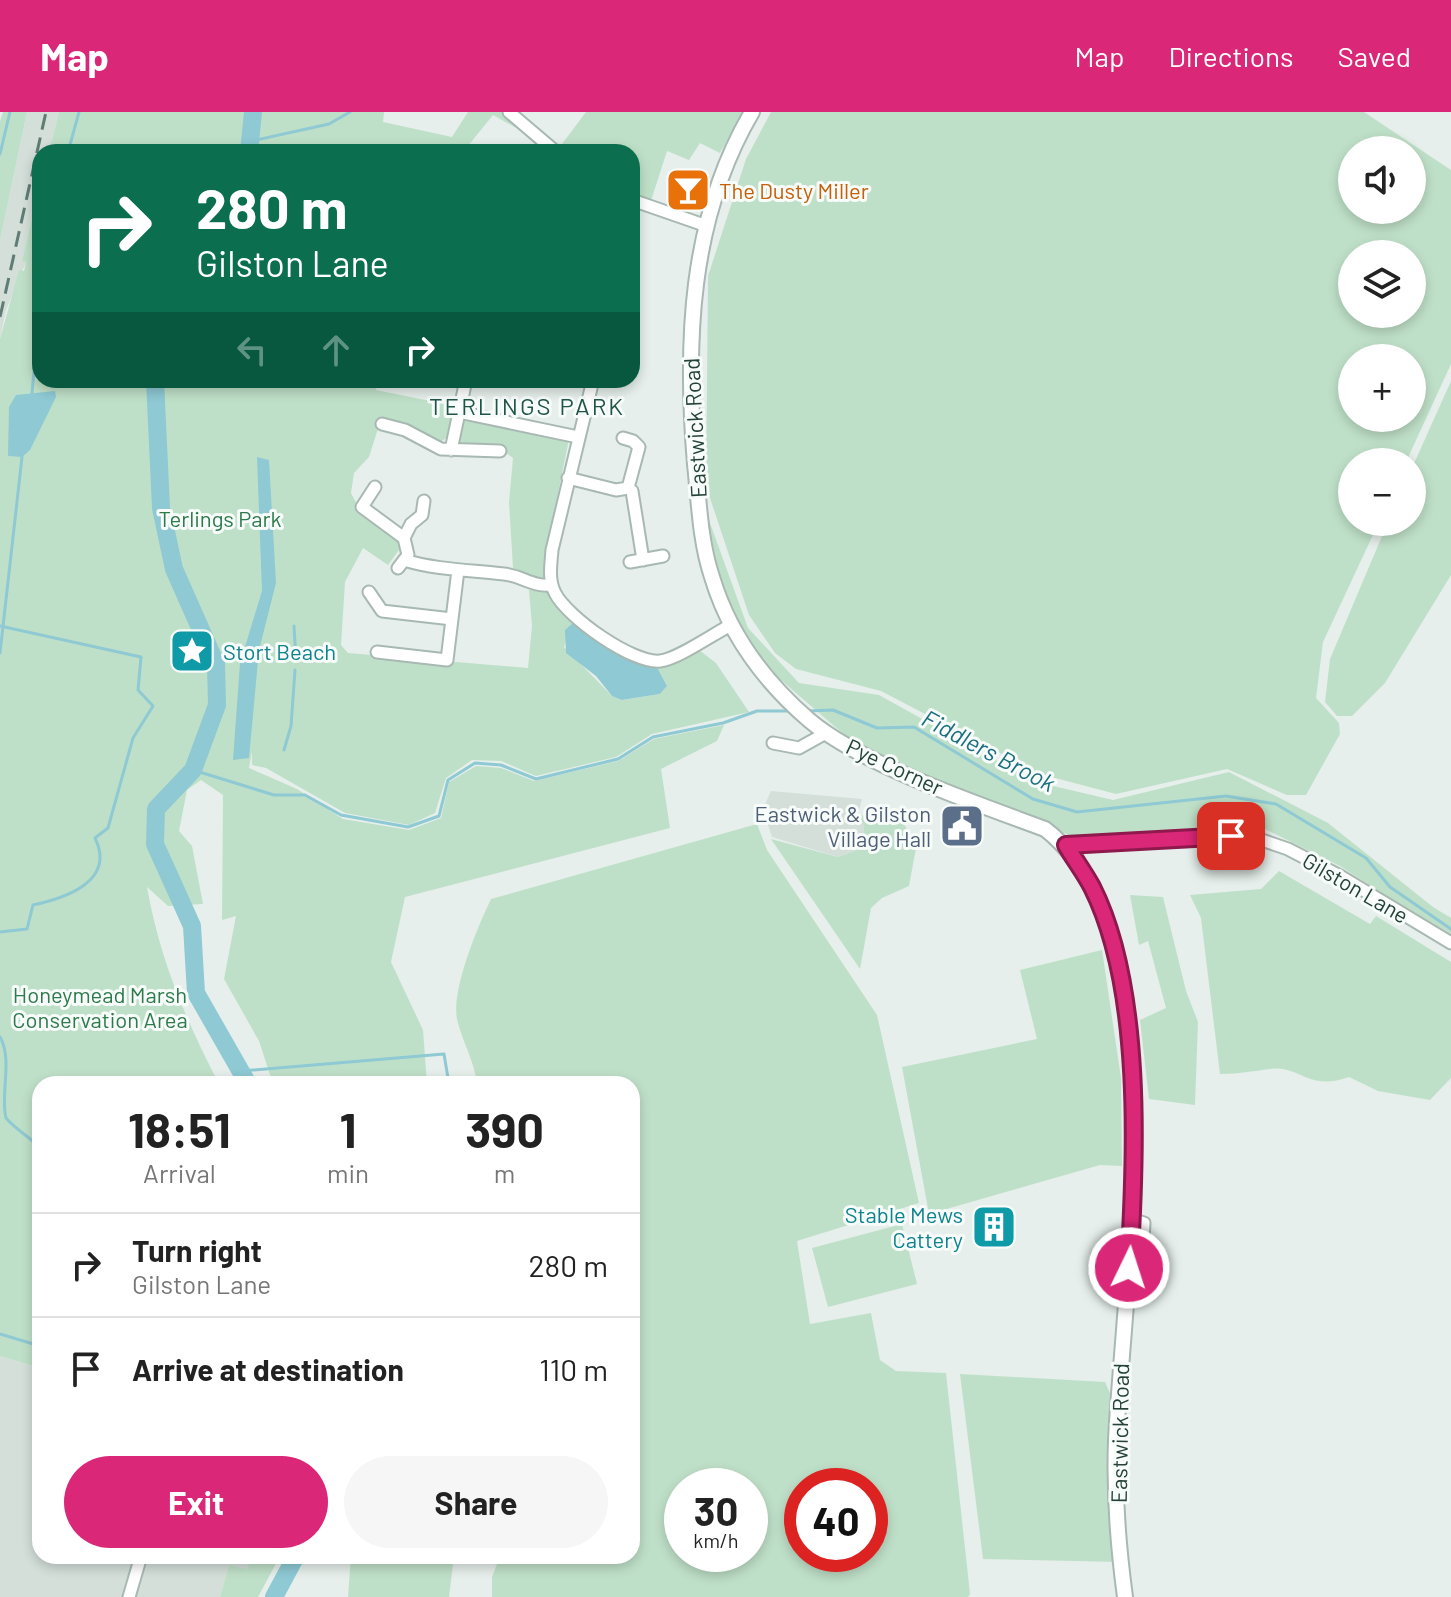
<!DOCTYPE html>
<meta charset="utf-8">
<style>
:root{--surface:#fff;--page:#f6f6f6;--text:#222;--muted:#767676;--line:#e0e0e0;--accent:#db2777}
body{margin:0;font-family:Barlow,sans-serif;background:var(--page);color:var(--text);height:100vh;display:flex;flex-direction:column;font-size:30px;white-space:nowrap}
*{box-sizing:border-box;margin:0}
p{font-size:26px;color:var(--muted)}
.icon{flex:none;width:44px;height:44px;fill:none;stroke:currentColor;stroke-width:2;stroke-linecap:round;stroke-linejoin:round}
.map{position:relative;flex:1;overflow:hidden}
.panel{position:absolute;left:32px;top:964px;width:608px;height:488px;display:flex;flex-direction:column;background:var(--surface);border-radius:24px;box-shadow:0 4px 12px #0003}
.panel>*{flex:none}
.hud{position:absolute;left:32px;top:32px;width:608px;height:244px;border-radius:24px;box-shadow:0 4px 12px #0003;background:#0b6e4f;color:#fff;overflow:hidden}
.buttons{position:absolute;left:1338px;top:24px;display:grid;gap:16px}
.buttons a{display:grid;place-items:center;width:88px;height:88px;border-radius:50%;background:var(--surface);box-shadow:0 4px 12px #0003;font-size:40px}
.speed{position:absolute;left:664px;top:1356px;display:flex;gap:16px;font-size:40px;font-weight:700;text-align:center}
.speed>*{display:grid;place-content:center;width:104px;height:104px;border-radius:50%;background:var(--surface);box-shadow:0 4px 12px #0003;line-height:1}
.speed small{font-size:20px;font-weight:400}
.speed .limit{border:12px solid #d22;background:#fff;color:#111}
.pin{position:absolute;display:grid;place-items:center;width:68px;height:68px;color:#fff;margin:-34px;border-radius:16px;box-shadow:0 4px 12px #0006}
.me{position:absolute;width:88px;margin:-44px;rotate:4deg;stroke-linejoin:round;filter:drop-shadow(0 0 6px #0008)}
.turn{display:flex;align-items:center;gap:28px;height:168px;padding:0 32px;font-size:36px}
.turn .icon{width:104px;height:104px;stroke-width:2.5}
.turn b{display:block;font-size:56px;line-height:68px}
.lanes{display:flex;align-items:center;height:76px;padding:0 32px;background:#0003;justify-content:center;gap:40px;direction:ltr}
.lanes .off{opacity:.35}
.eta{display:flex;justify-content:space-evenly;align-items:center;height:136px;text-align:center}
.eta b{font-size:48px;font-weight:700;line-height:56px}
.cta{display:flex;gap:16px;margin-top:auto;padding:16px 32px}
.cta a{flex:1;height:92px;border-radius:48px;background:var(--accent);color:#fff;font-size:32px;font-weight:700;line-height:92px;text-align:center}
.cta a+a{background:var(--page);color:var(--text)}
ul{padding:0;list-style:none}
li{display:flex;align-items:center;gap:24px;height:104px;padding:0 32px;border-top:2px solid var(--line)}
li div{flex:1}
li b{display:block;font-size:30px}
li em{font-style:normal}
header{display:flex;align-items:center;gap:48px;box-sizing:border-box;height:112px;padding:0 40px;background:var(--accent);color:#fff}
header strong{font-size:38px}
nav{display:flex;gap:44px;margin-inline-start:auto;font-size:28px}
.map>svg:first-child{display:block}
.built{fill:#d4dfda}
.green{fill:#bfe0c8;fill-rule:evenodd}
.water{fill:#8ec9d4}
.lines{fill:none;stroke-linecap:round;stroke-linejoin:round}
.stream{stroke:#8ec9d4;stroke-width:3}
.river{stroke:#8ec9d4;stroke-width:18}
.minor-casing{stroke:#a8b8b2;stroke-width:15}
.tertiary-casing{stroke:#a8b8b2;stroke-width:18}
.minor{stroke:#fff;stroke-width:11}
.tertiary{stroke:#fff;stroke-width:14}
.rail{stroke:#5f7d75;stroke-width:3;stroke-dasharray:16 8;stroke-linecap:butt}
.route-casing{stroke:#8e194d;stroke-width:20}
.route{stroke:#db2777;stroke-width:14}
.labels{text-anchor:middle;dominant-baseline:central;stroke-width:6;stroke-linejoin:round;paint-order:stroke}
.food-label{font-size:22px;fill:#c56008;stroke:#f7fbf9;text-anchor:start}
.street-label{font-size:22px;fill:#24423a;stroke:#f7fbf9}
.park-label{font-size:22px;fill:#2d7a4b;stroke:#f7fbf9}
.culture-label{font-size:22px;fill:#0d838f;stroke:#f7fbf9;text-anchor:start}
.service-label{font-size:22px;fill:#4e5e75;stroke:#f7fbf9;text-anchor:end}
.neighbourhood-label{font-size:24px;letter-spacing:2px;fill:#1f5548;stroke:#f7fbf9}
.water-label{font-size:24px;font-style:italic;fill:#1c6f80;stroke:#f7fbf9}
</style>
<header>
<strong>Map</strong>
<nav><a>Map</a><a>Directions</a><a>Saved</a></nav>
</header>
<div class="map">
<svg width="1451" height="1485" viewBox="0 0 1451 1485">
<rect width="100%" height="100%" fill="#e6efeb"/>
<path class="built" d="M27,0H59L49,40H40V72L22,149L26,150L6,198L0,227V129Z
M771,679L862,687L858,702L864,712L863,736L838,745L772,725L763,697Z
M0,1244L40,1256V1444H253L248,1458L229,1453L220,1485H0Z"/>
<path class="green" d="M3,0H27L0,129V9Z
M59,0H384L383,10L452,25L468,0H513L526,12L522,19L493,3L463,40H438L411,32L406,40H391L380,33L375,40H49Z
M586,0H743L720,41L700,31L689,48L667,39L649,95L632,88V40H556Z
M771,0H1364L1451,58V252L1406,350H1352V410H1379L1323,530L1316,586L1339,611L1340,622L1306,683H1287L1227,657L1116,682L1040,662L881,579L796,557L775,541L749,503L706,374L708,164L746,47ZM1352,38H1412V98H1352ZM1352,142H1412V202H1352ZM1352,246H1412V306H1352Z
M40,72V268H377L376,278L455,294L448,325L440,330L414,315L381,307L369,345L354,361L351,381L361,400L398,426L399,438L388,453L363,436L345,470L341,533L348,541L528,556L532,514L529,478L549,480L561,494L649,552L664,554L699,538L716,551L749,600L652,622L616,645L536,664L501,649L472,648L446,666L435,701L409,713L345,701L266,656L252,653V639L249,656L297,677L343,707L409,718L441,706L449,670L476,654L501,656L534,669L618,649L654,627L724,613L717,629L661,657L670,716L405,785L391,850L423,918L427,972H273L259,929L224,867L236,804L222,808L223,683L201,668L187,678L179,719L192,734L203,792L168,794L147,775C160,848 185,906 219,972H40V1256L0,1244V227L19,158L24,159L26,150L22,149ZM573,511L613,536L658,557L667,574L660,582L623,588L612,584L564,535Z
M1451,269V463L1385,571L1352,604H1337L1325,590L1330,547L1388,410H1412V356Z
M465,304L569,327L546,441V463L541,468L513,456L509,390L513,346L495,333H459L457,327Z
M706,400L748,516L799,571L879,583L1036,670L1113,688L1229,660L1328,711L1433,795L1451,806V826L1340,754L1265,717L1147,719L1079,727L869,644L761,551L726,496Z
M858,703L900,707L917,731L909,774L882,786L871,796L860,857L771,727L838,745L863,736L864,713Z
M757,712L767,738L877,903L919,1091L797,1129L810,1212L871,1201L880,1248L896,1259L946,1261L970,1482L968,1485H492V1465L500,1444H632V972H477C474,948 462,929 457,907C451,878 478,814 491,787ZM682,1374H750V1442H682ZM802,1374H870V1442H802Z
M1279,759L1370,812L1376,804L1451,850V966L1430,988L1378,979L1349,965C1308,980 1300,953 1270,957C1253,959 1238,962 1220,962L1201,806L1190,783L1261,777Z
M1130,783L1163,785L1186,879L1198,910L1195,993L1149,987L1140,908L1166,896L1148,829L1139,833Z
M1102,838L1121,966L1122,1054L1100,1053L929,1102L902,955L1037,927L1020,858Z
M902,1112L917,1172L828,1195L812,1136Z
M960,1262L1105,1270L1117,1297L1120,1450L983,1447Z
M253,1444H280L258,1485H220L229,1453L247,1457Z
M351,1444H454L449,1485H348Z"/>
<path class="water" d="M55,279L56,285L30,338L22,345L8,344L9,295L16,283Z
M257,345L269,348L276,471L259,538L249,646L233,648L240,551L262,479Z
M573,511L613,536L658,557L667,574L660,582L622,588L612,584L596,564L566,541L565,518Z"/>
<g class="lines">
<path class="stream" d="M252,29L329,12L350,0
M68,40L79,0
M0,42L10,0
M32,281L40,193
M0,514L141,545L138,578L153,594L133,626L108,716L95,726C116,769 66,786 33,793L27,817L0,820
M294,514L296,547
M0,541L22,345
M808,599L833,598L877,616L914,615L1033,687L1077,700L1226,684L1276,692L1366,746L1390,775L1451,817
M284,638L291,614L295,558
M193,658L274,683H305L341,703L408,715L439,704L448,668L475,651L501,653L536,667L618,647L653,625L723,611L757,599H792
M0,925C13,947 0,983 6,1006C15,1017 30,1025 40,1036
M241,959L444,942L449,972
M0,1222L40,1234"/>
<path class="river" d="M249,40L253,0
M155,268L161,396L174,457L216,552L217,593L193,658L156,697L155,732L192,814L196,881L248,972
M274,1485L296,1444"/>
<g class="minor-casing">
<path id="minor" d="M509,0L556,40
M632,88L704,113
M593,268L552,438C551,452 548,468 555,481C567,505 633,552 660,549C678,547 713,522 731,513
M459,300L578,325
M382,312L405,318L441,337L500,339
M451,338L466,268
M568,366L616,378L628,376L639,335L633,329L623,326
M375,375L362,395L404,426L411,412L422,403L424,389
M628,376L632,379L643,448
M404,448C437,458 470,458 504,462C523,464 532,475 552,473
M630,450L663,444
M398,456L408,443L404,426
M369,480L382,499L452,507
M377,540L447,548L458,458
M773,631L799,636L826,621
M1066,733L1256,726L1288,737L1340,764L1451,831
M1129,1153L1142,1144L1144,1111L1132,1107
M129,1485L141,1444"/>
</g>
<g class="tertiary-casing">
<path id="tertiary" d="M752,0C689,107 685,232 695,352C699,390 700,429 712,465C729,522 765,570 809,608C862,653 978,692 1045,717C1179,819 1123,1177 1116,1328C1114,1380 1118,1433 1125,1485"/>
</g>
<use href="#minor" class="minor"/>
<use href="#tertiary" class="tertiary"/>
<path class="rail" d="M0,205L46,0"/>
</g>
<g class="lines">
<g class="route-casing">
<path id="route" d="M1129,1156C1136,1045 1143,876 1092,775C1084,760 1074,747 1066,733L1231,724"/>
</g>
<use href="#route" class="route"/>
</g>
<defs>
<g id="bar-square" transform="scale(2.3)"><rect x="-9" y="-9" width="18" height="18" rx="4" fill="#e8710a" stroke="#f7fbf9"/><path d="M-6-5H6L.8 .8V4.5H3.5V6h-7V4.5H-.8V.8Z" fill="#fff"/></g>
<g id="sight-square" transform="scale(2.3)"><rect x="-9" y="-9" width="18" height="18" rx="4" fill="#0f9aa8" stroke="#f7fbf9"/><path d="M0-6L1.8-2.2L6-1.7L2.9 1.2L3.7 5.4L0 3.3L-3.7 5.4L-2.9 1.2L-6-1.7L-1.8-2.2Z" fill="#fff"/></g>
<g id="civic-square" transform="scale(2.3)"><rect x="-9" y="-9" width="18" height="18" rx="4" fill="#5c6f8a" stroke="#f7fbf9"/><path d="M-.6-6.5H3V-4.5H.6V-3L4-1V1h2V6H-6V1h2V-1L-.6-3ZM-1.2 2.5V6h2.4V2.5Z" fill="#fff"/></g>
<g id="building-square" transform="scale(2.3)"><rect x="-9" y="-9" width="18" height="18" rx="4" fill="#0f9aa8" stroke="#f7fbf9"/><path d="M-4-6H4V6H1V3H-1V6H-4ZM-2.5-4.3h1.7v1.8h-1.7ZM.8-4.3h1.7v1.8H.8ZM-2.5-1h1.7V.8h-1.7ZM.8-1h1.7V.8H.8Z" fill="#fff"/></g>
</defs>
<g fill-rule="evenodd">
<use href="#bar-square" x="688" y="78"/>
<use href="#sight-square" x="192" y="539"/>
<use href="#civic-square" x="962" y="714"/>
<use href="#building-square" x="994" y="1115"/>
</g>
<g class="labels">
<g class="food-label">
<text x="719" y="78">The Dusty Miller</text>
</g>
<g class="street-label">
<text transform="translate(694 316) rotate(-93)">Eastwick Road</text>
<text transform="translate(895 654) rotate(25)">Pye Corner</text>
<text transform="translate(1356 775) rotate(30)">Gilston Lane</text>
<text transform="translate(1119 1321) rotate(-89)">Eastwick Road</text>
</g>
<g class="park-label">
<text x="220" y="406">Terlings Park</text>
<text x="100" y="882">Honeymead Marsh<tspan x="100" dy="25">Conservation Area</tspan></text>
</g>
<g class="culture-label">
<text x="223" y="539">Stort Beach</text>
<text x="963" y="1102" text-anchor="end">Stable Mews<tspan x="963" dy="25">Cattery</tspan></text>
</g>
<g class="service-label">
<text x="931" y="701">Eastwick &amp; Gilston<tspan x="931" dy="25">Village Hall</tspan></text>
</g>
<g class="neighbourhood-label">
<text x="527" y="293">TERLINGS PARK</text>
</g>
<g class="water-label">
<text transform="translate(989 638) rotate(28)">Fiddlers Brook</text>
</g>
</g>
</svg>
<div class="buttons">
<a><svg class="icon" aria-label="sound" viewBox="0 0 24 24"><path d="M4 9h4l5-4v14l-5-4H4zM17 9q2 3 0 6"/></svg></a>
<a><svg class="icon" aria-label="layers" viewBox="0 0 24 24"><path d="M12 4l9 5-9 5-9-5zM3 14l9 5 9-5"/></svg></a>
<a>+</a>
<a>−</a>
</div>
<div class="speed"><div>30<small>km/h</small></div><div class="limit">40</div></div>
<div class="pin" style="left:1231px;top:724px;background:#d93025"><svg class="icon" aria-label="arrive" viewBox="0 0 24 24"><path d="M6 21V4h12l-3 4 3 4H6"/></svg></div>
<svg class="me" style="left:1129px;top:1156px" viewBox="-20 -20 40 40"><circle r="17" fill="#db2777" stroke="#fff" stroke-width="3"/><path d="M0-11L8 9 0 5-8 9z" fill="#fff"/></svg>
<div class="hud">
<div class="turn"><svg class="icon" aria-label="right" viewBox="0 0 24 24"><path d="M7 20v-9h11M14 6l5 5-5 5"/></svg><div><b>280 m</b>Gilston Lane</div></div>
<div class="lanes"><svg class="icon off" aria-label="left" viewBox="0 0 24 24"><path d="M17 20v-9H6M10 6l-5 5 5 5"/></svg><svg class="icon off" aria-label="ahead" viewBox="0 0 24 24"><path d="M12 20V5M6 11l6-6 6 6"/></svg><svg class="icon" aria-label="right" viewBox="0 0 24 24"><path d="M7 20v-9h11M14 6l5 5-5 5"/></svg></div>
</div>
<section class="panel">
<div class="eta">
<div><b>18:51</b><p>Arrival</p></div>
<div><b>1</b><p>min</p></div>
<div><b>390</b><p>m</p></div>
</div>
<ul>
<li><svg class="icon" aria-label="right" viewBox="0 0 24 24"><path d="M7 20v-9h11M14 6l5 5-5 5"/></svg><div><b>Turn right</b><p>Gilston Lane</p></div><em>280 m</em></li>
<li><svg class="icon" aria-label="arrive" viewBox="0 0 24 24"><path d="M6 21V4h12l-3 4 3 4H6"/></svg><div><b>Arrive at destination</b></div><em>110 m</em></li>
</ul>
<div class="cta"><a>Exit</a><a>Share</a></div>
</section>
</div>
